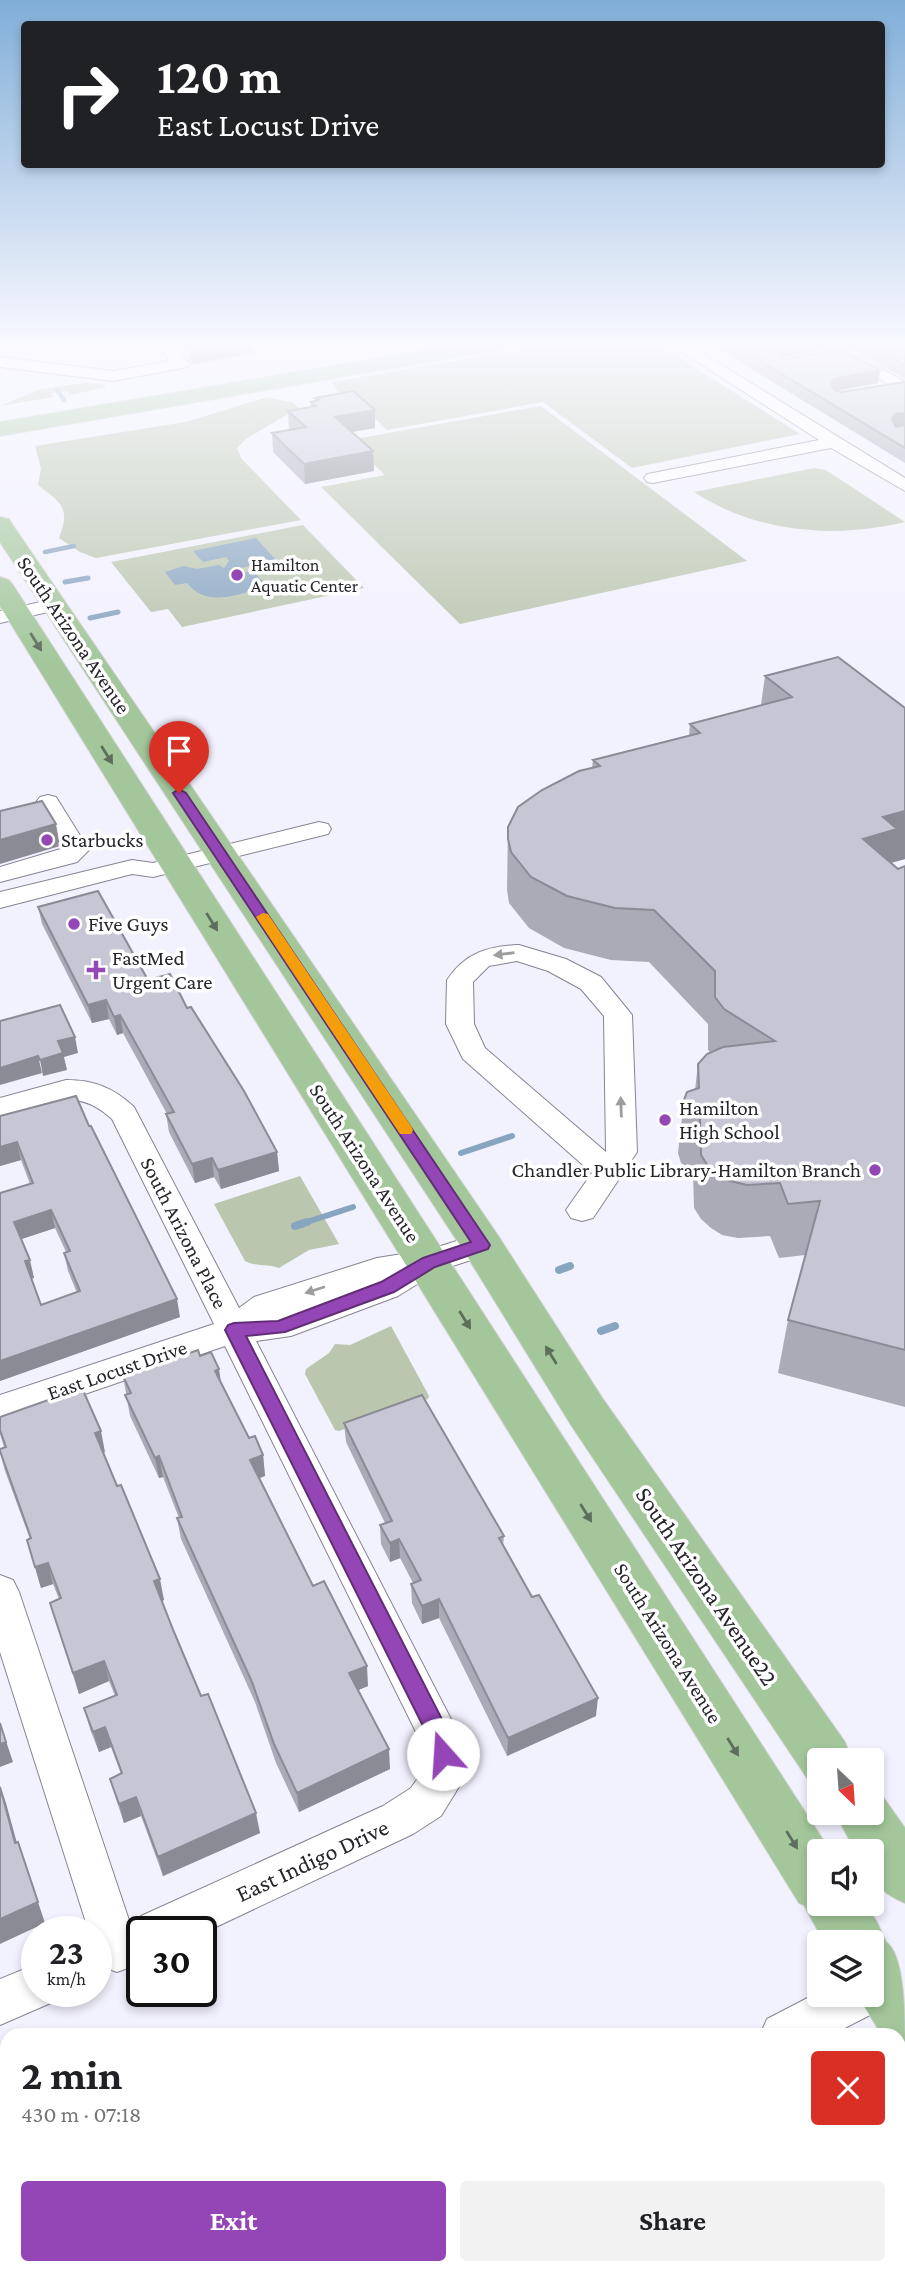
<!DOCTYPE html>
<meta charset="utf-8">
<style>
:root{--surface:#fff;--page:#f2f2f2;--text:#202124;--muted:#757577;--accent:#9546b6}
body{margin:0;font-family:"Crimson Pro",serif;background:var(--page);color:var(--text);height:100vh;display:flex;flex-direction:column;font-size:26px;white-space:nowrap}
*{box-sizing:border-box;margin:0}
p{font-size:23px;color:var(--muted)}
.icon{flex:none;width:38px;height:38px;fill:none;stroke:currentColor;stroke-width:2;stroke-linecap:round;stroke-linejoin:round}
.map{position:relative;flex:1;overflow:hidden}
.drawer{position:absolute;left:0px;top:2028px;width:906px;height:247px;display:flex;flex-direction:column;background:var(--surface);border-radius:21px 21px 0 0;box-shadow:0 4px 10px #0003}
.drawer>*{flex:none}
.top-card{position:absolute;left:21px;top:21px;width:864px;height:147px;border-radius:7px;box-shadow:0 4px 10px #0003;background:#202124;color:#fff;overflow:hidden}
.needle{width:46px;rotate:155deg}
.controls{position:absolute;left:807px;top:1748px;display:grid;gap:14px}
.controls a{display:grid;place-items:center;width:77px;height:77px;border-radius:7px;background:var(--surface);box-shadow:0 4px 10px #0003;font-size:35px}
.speed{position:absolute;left:21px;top:1916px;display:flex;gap:14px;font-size:35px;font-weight:700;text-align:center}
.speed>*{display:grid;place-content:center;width:91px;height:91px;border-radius:50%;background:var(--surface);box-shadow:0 4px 10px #0003;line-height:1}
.speed small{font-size:18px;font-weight:400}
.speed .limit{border:4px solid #111;border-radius:10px;background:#fff;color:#111}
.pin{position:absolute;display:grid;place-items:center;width:60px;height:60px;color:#fff;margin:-72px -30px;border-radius:50% 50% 50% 0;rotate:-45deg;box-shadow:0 0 7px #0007}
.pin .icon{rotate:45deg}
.me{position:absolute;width:77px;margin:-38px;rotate:341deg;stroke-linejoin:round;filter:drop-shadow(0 0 5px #0008)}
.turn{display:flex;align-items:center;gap:24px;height:147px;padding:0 21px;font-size:32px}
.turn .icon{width:91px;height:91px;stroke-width:2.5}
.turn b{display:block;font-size:49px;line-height:60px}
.round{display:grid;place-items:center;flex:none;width:74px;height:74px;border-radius:7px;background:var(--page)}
.summary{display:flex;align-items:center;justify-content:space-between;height:119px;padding:0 21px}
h1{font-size:42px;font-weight:700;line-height:52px}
.action{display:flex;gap:14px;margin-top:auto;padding:14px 21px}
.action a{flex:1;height:80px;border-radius:7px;background:var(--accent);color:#fff;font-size:28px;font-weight:700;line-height:80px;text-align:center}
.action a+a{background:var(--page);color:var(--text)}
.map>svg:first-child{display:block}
.green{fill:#bbc6af}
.water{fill:#88a5c0}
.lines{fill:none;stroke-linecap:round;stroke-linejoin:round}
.stream-far3{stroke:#88a5c0;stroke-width:4.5}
.stream-far2{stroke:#88a5c0;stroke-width:5}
.stream-far1{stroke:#88a5c0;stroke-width:6}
.stream{stroke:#88a5c0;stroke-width:8}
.minor-casing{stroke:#868493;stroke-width:2}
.major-casing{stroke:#d4d3d5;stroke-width:2}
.minor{fill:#fff;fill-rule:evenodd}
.major{fill:#a3c79b;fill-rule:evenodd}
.wall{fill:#abaab7;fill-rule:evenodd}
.shaded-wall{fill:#8b8b95}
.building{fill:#c7c6d5;stroke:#8b8b95;stroke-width:2;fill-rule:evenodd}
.oneway{fill:#5e6e5d}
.oneway2{fill:#9d9da0}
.route{fill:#9546b6;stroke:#612e76;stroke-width:2}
.slow{fill:#f59e0b}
.poi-dot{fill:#9546b6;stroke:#fff;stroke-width:2.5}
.labels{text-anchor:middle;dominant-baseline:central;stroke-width:7;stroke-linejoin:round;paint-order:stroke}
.far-poi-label{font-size:18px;fill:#26252b;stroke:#fff;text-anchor:start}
.street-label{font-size:21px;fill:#26252b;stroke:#fff}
.poi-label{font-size:21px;fill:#26252b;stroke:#fff;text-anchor:start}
.near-street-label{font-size:24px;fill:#26252b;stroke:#fff}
</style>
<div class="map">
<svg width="905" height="2274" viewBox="0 0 905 2274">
<rect width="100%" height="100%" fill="#f2f1fe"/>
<path class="green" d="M558,343H656L800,434L632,468L543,402L387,430L362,406L343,401L332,382Z
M85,383L102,384L107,387L70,395L67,391L51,393L53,397L0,406L41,389Z
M267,397L294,403L298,408L246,439L237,448L241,458L301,520L96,558L80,552L59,538C71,507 61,503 38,485L41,469L35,446L186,422Z
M541,406L747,561L460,624L321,487L385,475L349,440Z
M814,468L826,470L905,522C835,539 756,533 694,492Z
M303,525L364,588L182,627L168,609L151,612L111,562Z
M300,1176L339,1244L309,1250L279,1268C268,1264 257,1267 245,1261L214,1204Z
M391,1326L429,1396L428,1399L339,1431L335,1430L305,1374L306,1369L329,1353L335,1344L350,1345Z"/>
<path class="water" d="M256,538L276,560L236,569L240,573L253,571L268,587C240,593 207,609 187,583L175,585L165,572L184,566L197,569L219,565L224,568L229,561L226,557L203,562L193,551Z"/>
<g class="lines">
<path class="stream-far3" d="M563,343L568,347
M57,390L64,400
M45,552L74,546"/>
<path class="stream-far2" d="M65,582L88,578
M90,618L118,612"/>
<path class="stream-far1" d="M461,1153L512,1136
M301,1224L353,1207"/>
<path class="stream" d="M295,1226L307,1222
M559,1270L570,1266
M601,1331L615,1326"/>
<g class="minor-casing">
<path id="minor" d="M173,343H190L180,353L190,364L188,367L113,381L0,367V357L113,371L170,361L163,353Z
M668,343H686L905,478V491L831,448L653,483L647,482L644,478L647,474L653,473L819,440Z
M818,343H837L905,382V394Z
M54,599L61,601L64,605L61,609L0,623V611Z
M48,795L56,797L89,850L77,862L0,882V867L64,848L36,802L40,797Z
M319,822L328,824L331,829L328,834L153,877L132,874L0,908V892L132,860L153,863Z
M519,945L566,959L601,977L632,1015L637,1152L593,1218L582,1221L571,1218L566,1210L592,1173L463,1059L446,1024L447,980C465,953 488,946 519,945ZM517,961L548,971L581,989L604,1016L606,1152L485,1048L474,1024L473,982L489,966Z
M66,1080C94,1080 114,1088 134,1107L239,1308L254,1297L377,1258L428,1250L482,1233L493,1237L498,1245L493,1253L440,1270L398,1296L291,1336L256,1341L453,1723L468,1772L441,1816L413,1834L201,1934V1932H142V1948L135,1932L141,1916L383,1806L411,1788L425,1768L419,1738L225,1346L0,1423V1395L214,1324L112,1119C74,1083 43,1106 0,1118V1098Z
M0,1575L13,1580L19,1592L139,1950L133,1966L117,1972L101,1966L96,1954V1932H89L0,1652Z
M37,1964V1992H57L53,2002L0,2025V1979Z
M872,1976L878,1979L885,1995L878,2011L831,2035H760L767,2019L819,1992V1995H872Z
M330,2268H389L387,2274H328Z"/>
</g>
<g class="major-casing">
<path id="major" d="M468,343H515L505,349L0,436V422Z
M0,517L9,519L12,524L497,1234L603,1399L845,1742L852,1760H819V1782L807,1778L571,1425L467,1256L0,542Z
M0,577L9,580L13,585L831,1852H819V1904H865L877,1922L886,1942C905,1954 905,2019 905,2047L900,2044V2035H882L857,1995H872V1942H824L804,1905L799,1903L0,606Z
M872,1791L881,1794L905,1828V1903C877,1891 872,1881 872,1852H856L835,1813H872Z"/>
</g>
<use href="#minor" class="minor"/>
<use href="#major" class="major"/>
</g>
<path class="wall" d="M187,343H254V353L193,364L189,359Z
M709,343H823L822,350L783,357L786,359L878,383L837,391L841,392L905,382V463Z
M842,343H905V379Z
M315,398L375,428L352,432L373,451L374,471L305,484L273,452L272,433L289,430L288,411L311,407V402L316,401Z
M765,676L905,708V859L891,863L898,869L905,866V1407L778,1373L788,1320L805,1255L779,1258L770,1236L738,1238L722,1235L711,1228L701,1219L694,1208L693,1172L681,1163L678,1153L684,1100L695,1090L698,1064L710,1052L708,1050V1024L649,962L611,960L564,948L529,928L509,903L507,890L508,827L592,768L593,760L689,736L690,724L761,705Z
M38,907L187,1008L277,1152L279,1171L221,1189L214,1177L195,1183L169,1132L166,1114H167L123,1033L117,1035L109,1019L92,1023L42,924Z
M0,1116L89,1126L180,1317L0,1381V1193L30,1184L21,1160L0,1166ZM55,1228L66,1252L64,1253L68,1271L77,1293L41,1305L31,1279L34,1278L21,1239Z
M200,1356L221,1382L249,1438L263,1455L265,1476L260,1478L313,1586L368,1686L358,1690L390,1769L299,1812L276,1763L255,1702L181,1539L177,1518H179L163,1477L159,1478L130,1416L123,1376Z
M0,1417L105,1452L103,1453L164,1600L162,1601L174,1632L260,1833L163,1876L141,1816L124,1823L116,1799L110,1779L121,1774L111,1747L99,1752L90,1729L84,1708L115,1696L109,1681L79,1694L50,1603L59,1599L53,1584L41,1588L27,1540L30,1539L5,1471L0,1452L4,1447L0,1434Z
M344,1423L504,1536L503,1546L596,1716L507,1756L439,1618L422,1624L412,1603L411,1584L413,1583L400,1558L390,1562L381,1544L380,1525L385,1523L346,1442Z"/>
<path class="shaded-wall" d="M207,343H254V353L193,364L191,346Z
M794,343H823L822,350L777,358L775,352L779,346Z
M880,370L878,383L833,391L831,383L834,379Z
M375,410V428L335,435V417Z
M905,413V425L894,426L892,419L896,414Z
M373,451L374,471L305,484L304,464Z
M905,811V859L890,863L863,839L883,817Z
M56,824L60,846L0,864V840Z
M106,1000L109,1019L92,1023L88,1005Z
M120,1015L123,1033L117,1035L114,1017Z
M75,1037L78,1053L64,1057L67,1070L43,1076L40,1060L58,1041Z
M38,1056L42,1073L0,1085V1068Z
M17,1142L21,1160L0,1166V1147Z
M277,1152L279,1171L221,1189L218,1170Z
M212,1158L214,1177L195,1183L192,1164Z
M51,1210L55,1228L19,1240L14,1222Z
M30,1260L34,1278L29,1279L25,1261Z
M177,1299L180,1317L0,1381V1361Z
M219,1369L222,1390L215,1371Z
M101,1431L105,1452L100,1454L95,1433Z
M263,1455L265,1476L253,1480L250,1460Z
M159,1456L163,1477L159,1478L155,1458Z
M399,1539L400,1558L390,1562V1543Z
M48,1563L53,1584L41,1588L35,1567Z
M160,1579L164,1600L159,1602L154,1581Z
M439,1599V1618L422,1624V1606Z
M104,1661L109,1681L79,1694L73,1673Z
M367,1666L368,1686L351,1693L349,1673Z
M598,1698L596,1716L507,1756L508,1738Z
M105,1727L111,1747L99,1752L93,1732Z
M3,1732L13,1762L0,1767V1744Z
M389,1749L390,1769L299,1812L297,1793Z
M0,1785L6,1803L23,1865L15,1843Z
M136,1797L141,1816L124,1823L119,1804Z
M256,1813L260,1833L163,1876L158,1857Z
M18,1842L45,1923L0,1944V1919Z"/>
<path class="building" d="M189,343H207L191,346Z
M730,343H794L779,346L775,352L786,359L841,349L880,370L834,379L831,383L834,390L841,392L905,382V413L896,414L892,419L896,427L905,425V448Z
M865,343H905V365Z
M353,391L375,410L335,417L373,451L304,464L272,433L306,427L288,411L316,406L311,402L319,400L315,398Z
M838,657L905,708V811L883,817L897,829L863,839L898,869L905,866V1350L788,1320L820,1201L788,1204L780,1183L747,1185L730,1181L719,1175L708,1166L701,1155L700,1119L687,1109L684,1100L687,1092L699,1088L698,1064L707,1054L723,1047L775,1041L724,1009L715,997V971L654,910L615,908L567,896L531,877L511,852L508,839V827L518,807L542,790L579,771L600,766L593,760L700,733L690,724L792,697L765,676Z
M42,801L56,824L0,840V811Z
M98,891L148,980L170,974L187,1008L191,1007L244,1091L277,1152L218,1170L212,1158L192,1164L166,1114L174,1112L120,1015L114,1017L106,1000L88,1005L38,907Z
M60,1005L75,1037L58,1041L63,1053L40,1060L38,1056L0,1068V1021Z
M76,1096L89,1126H91L177,1299L0,1361V1193L33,1183L17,1142L0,1147V1116ZM51,1210L70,1251L64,1253L80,1291L41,1305L25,1261L30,1260L14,1222Z
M198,1350L200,1356L211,1352L219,1369L215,1371L249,1438L255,1436L263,1455L250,1460L313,1586L324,1581L367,1666L349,1673L389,1749L297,1793L274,1744L252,1682L177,1518L182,1517L159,1456L155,1458L125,1395L131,1393L123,1376Z
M82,1388L101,1431L95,1433L117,1486L121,1485L160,1579L154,1581L174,1632L201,1696L208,1694L256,1813L158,1857L136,1797L119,1804L110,1779L122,1773L105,1727L93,1732L84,1708L117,1695L104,1661L73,1673L50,1603L61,1598L48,1563L35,1567L27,1540L31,1538L0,1451V1449L6,1447L0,1430V1417Z
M422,1395L504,1536L499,1538L532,1597L539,1595L598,1698L508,1738L439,1599L422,1606L411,1584L421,1580L399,1539L390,1543L380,1525L392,1521L344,1423Z
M0,1723L6,1742L0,1744Z
M0,1787L15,1843L18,1842L38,1902L0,1919Z"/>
<defs><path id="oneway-solid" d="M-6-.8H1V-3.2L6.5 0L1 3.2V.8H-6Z" transform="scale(1.75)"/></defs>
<g class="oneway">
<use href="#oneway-solid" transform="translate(36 642) rotate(58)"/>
<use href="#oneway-solid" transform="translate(107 755) rotate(58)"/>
<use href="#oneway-solid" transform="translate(212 922) rotate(58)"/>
<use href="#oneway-solid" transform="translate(465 1320) rotate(58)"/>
<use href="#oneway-solid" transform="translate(551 1355) rotate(-122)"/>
<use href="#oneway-solid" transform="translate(586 1513) rotate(58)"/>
<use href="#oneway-solid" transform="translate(733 1747) rotate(58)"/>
<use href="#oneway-solid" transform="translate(792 1840) rotate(58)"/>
</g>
<g class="oneway2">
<use href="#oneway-solid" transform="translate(504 954) rotate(173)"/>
<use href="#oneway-solid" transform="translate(621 1107) rotate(-92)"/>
<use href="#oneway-solid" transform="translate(315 1290) rotate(162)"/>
</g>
<linearGradient id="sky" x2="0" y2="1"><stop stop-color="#81aed8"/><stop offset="0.52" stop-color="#f9f9ff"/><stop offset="1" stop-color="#f9f9ff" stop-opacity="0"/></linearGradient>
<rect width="905" height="662" fill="url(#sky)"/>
<path class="route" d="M179,789L186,793L490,1245L488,1249L435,1267L394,1292L285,1332L246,1336L447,1729L454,1754L451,1761L443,1764L436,1761L429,1738L225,1330L228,1325L234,1323L278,1321L381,1282L423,1258L471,1242L173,793Z"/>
<path class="slow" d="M263,913L268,914L411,1126L413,1130L411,1134H400L256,917Z"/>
<g class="poi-dot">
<circle cx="237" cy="575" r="7"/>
<circle cx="47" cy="840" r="7"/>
<circle cx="74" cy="924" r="7"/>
<path d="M92.5 959.5h7v7h7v7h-7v7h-7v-7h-7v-7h7z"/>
<circle cx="665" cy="1120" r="7"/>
<circle cx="875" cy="1170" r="7"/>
</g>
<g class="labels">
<g class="far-poi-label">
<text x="251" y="565">Hamilton<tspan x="251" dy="21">Aquatic Center</tspan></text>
</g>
<g class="street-label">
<text transform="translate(74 635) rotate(56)">South Arizona Avenue</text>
<text transform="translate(365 1163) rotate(57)">South Arizona Avenue</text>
<text transform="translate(184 1233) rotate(63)">South Arizona Place</text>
<text transform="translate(117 1370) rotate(-19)">East Locust Drive</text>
<text transform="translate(668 1643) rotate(58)">South Arizona Avenue</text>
</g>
<g class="poi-label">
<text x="61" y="840">Starbucks</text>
<text x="88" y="924">Five Guys</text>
<text x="112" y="958">FastMed<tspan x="112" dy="24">Urgent Care</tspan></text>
<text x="679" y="1108">Hamilton<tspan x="679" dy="24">High School</tspan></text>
<text x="861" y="1170" text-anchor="end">Chandler Public Library-Hamilton Branch</text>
</g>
<g class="near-street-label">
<text transform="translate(707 1586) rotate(56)">South Arizona Avenue22</text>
<text transform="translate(312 1860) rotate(-25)">East Indigo Drive</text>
</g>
</g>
</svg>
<div class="controls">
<a><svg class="needle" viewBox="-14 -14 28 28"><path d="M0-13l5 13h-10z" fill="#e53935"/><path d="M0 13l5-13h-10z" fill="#757577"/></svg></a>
<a><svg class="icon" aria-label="sound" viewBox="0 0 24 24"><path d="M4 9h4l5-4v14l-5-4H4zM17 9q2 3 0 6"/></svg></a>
<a><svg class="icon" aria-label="layers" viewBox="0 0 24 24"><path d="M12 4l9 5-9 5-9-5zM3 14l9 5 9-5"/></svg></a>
</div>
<div class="speed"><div>23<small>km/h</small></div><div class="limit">30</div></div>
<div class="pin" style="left:179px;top:793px;background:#d93025"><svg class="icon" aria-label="arrive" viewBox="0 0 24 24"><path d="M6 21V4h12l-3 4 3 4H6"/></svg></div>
<svg class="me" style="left:443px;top:1754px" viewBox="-20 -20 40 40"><circle r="19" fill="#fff"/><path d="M0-13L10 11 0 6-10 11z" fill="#9546b6"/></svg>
<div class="top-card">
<div class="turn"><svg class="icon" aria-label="right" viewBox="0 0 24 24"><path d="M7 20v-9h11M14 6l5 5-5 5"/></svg><div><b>120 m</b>East Locust Drive</div></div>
</div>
<section class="drawer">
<div class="summary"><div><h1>2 min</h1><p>430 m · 07:18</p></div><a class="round" style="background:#d93025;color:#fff"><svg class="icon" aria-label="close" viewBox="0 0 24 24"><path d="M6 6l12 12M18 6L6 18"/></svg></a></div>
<div class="action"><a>Exit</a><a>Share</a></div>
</section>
</div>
